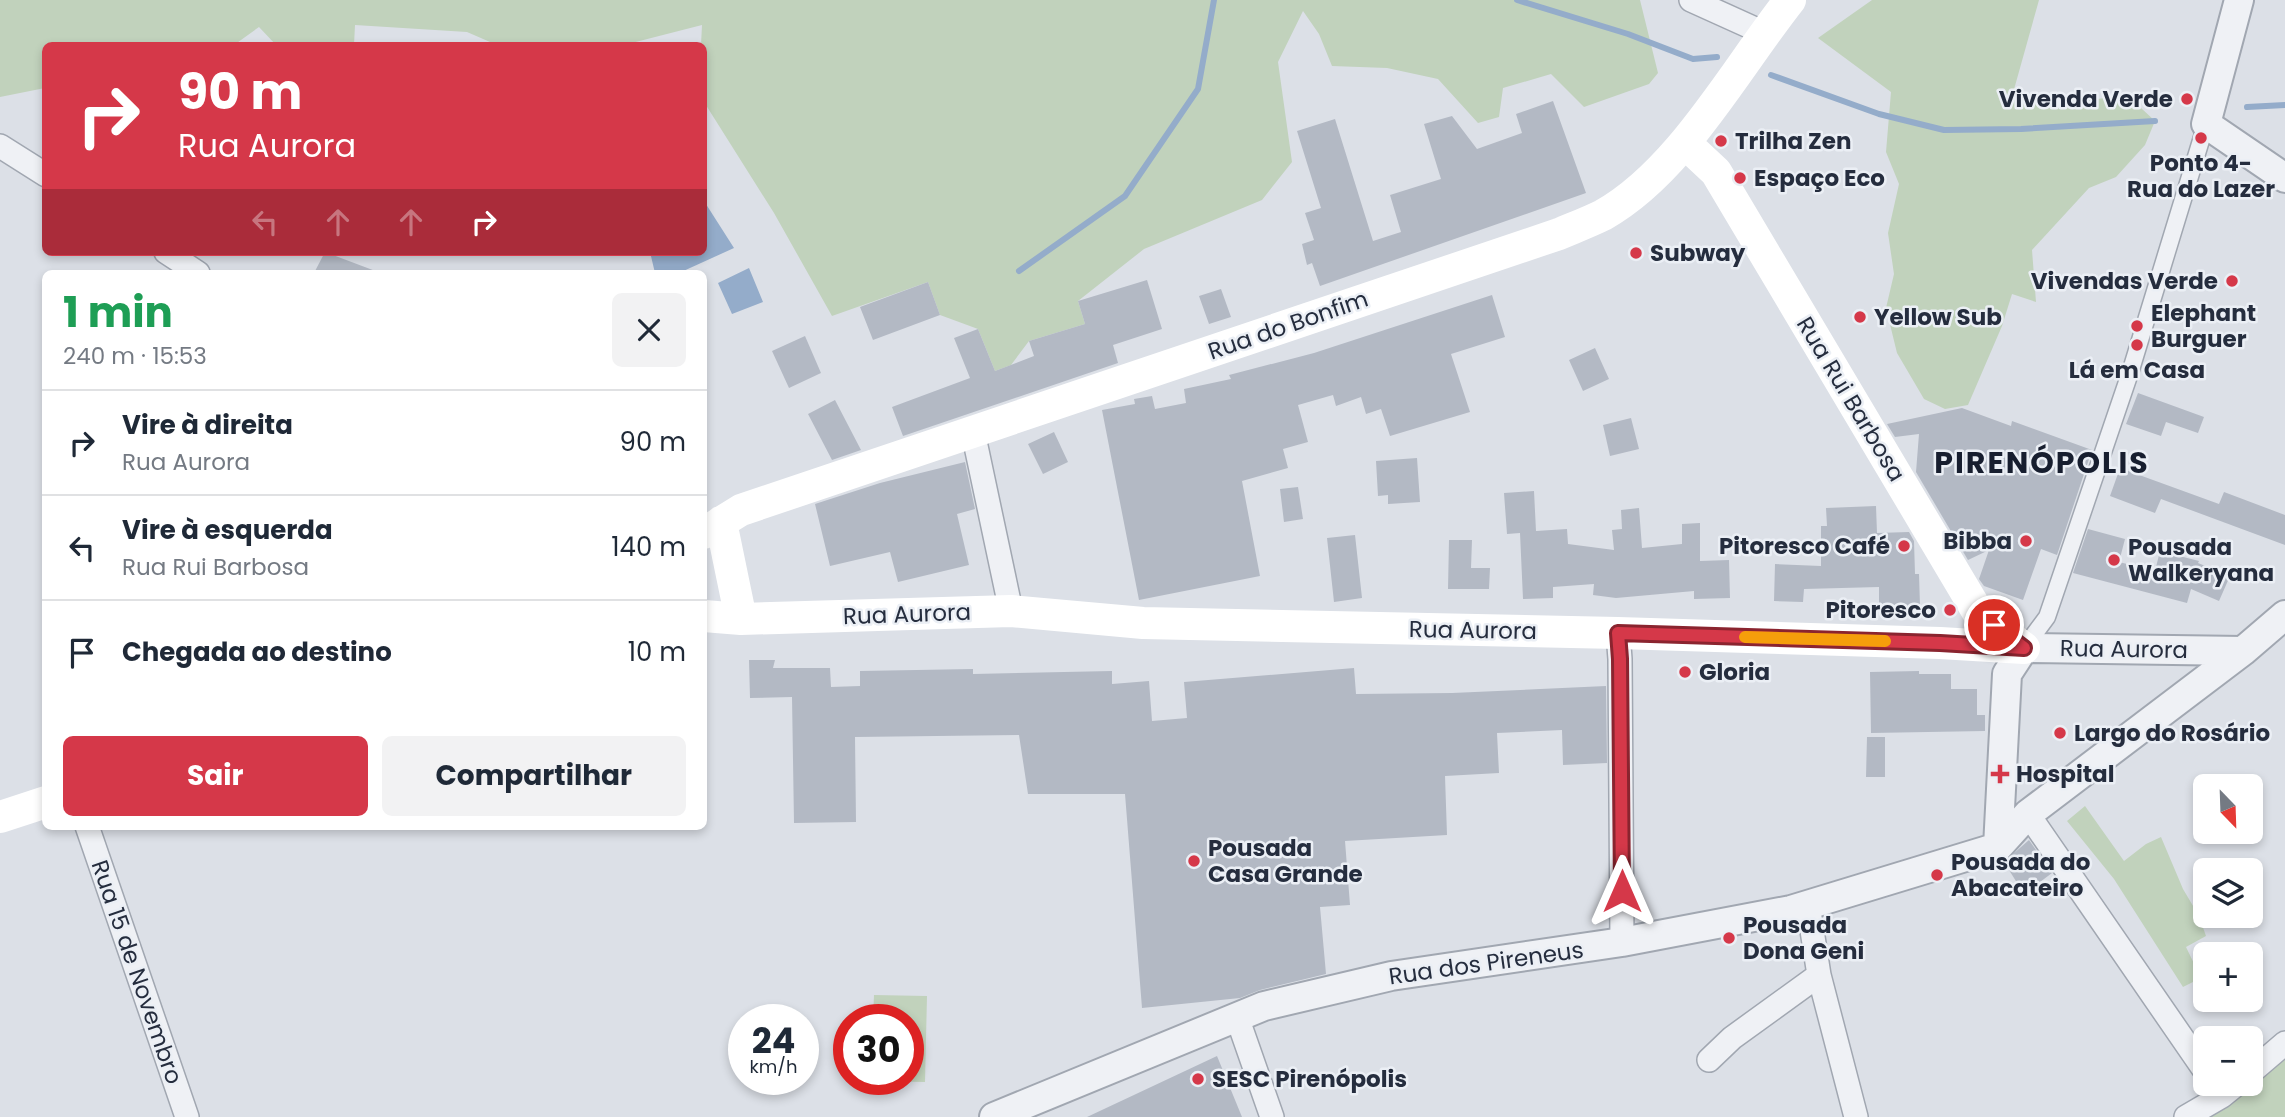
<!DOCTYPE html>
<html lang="pt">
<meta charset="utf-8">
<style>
:root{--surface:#fff;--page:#f2f2f3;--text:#1f2937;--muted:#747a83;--line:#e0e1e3;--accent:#d53849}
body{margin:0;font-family:Poppins,sans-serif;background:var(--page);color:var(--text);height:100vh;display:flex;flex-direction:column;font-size:26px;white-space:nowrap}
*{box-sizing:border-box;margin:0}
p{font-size:23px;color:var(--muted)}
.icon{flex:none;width:38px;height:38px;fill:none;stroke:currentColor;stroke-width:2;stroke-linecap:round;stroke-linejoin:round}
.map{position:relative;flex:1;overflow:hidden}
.sheet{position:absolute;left:42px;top:270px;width:665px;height:560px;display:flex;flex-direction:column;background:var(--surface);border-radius:10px;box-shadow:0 4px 10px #0003}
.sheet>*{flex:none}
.top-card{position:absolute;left:42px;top:42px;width:665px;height:214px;border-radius:10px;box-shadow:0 4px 10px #0003;background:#d53849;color:#fff;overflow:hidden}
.needle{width:46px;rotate:157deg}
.fabs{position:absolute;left:2193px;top:774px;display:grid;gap:14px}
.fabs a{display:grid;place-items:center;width:70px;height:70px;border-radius:10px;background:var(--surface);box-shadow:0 4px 10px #0003;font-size:35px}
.speed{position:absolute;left:728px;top:1004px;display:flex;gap:14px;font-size:35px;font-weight:700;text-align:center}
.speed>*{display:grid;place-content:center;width:91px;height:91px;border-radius:50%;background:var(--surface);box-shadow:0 4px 10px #0003;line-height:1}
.speed small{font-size:18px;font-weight:400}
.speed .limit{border:10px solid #d22;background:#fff;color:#111}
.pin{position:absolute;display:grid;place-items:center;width:60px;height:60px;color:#fff;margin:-30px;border:4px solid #fff;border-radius:50%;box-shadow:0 2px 7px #0007}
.me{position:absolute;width:77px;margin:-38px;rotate:0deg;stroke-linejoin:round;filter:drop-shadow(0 0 5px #0008)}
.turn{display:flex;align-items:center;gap:24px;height:147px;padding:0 21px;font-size:32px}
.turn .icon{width:91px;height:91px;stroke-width:2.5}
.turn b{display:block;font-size:49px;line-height:60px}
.lanes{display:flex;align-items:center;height:66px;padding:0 21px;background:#0003;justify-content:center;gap:35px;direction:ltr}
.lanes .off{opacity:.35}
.round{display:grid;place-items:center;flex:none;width:74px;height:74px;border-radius:10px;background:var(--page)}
.headline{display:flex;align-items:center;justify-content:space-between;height:119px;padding:0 21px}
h1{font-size:42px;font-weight:700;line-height:52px;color:#1e9e55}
.primary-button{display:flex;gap:14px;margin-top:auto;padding:14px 21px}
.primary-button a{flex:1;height:80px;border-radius:10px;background:var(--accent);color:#fff;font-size:28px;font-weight:700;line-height:80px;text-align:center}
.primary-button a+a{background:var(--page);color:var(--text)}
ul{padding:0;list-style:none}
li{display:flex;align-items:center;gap:21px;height:105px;padding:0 21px;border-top:2px solid var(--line)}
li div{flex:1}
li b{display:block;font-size:26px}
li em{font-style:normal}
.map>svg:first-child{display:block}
.green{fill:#c1d2bc}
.water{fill:#94acca}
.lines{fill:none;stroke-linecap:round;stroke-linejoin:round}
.stream{stroke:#94acca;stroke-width:6}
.building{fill:#b3b9c4}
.pedestrian-casing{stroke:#a1a7b1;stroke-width:19}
.minor-casing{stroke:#a1a7b1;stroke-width:26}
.tertiary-casing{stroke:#a1a7b1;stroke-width:32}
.pedestrian{stroke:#eff1f5;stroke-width:16}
.minor{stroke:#eff1f5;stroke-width:23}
.tertiary{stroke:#eff1f5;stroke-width:28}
.secondary{stroke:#fff;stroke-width:32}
.route-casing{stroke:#8a242f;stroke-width:18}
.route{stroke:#d53849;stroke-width:12}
.slow{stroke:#f59e0b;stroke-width:12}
.poi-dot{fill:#d53849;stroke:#ebeff5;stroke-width:2.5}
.labels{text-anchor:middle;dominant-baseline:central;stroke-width:5;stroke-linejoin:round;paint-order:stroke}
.poi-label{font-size:23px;font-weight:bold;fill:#252d3e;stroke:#ebeff5;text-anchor:start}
.street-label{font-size:23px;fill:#252d3e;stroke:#ebeff5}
.district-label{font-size:30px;font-weight:bold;letter-spacing:2px;fill:#171e2f;stroke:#ebeff5}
</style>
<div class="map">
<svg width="2285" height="1117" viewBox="0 0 2285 1117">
<rect width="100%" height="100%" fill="#dce0e7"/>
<path class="green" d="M0,0H1640L1658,73L1649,84L1584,107L1551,74L1503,88L1499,117L1478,123L1438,79L1387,68L1332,66L1319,34L1303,11L1278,62L1292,162L1262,200L1144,249L1078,301L1085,324L1029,341L1011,365L995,371L978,329L940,315L928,282L832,316L774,213L704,102V46L701,45L702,25L620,46L497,45L467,32L355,25L354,45H276L259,27L234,45L46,46L45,88L0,97Z
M1872,0H2039L2013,93L2075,102L2127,95L2155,121L2145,145L2116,177L2089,188L2032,250L2036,302L2012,294L2002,326L1968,405L1945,409L1924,399L1897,353L1886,308L1894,274L1888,233L1899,184L1886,152L1891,92L1818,38Z
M2085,806L2124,861L2146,844L2161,837L2183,889L2199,916L2206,936L2186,947L2201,978L2183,987L2114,879L2067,821Z
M874,995L927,996L925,1082L871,1081L908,1080V1020H873Z
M2285,1044V1117H2186Z"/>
<path class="water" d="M704,201L734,248L679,273H655L650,252H704Z
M749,268L763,302L732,314L718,283Z"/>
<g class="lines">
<path class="stream" d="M1517,0L1628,34L1693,59L1717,57
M1771,75L1879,114L1944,130L2021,129L2155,121
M2247,107L2285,105
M1019,271L1125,196L1198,89L1214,0"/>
</g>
<path class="building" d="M1553,101L1586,193L1320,286L1312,263L1307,265L1302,244L1314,240L1305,213L1321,208L1297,131L1335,119L1373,241L1401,232L1390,195L1441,179L1424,124L1452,116L1477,149L1522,133L1516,114Z
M325,252L378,272V273H314Z
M1147,280L1162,329L1113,345L1118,363L903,436L892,407L970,378L954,338L978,329L995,371L1034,356L1029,341L1085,324L1078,301Z
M928,282L940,315L873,340L860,307Z
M1221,289L1231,317L1209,324L1199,296Z
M1492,295L1505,337L1451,354L1470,412L1390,436L1381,409L1366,414L1361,397L1336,406L1333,395L1298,405L1308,442L1283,449L1288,468L1242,481L1260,576L1139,600L1102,410L1135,404L1134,399L1152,396L1155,409L1186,403L1184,389L1231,379L1229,375L1314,353Z
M805,336L821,373L789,388L772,351Z
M1595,348L1609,379L1583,391L1569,360Z
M2138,393L2204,417L2198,433L2166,422L2161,436L2126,424Z
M835,400L861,450L832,460L808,414Z
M1962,408L2011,426L2012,421L2092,450L2057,555L2041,549L2023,600L1984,586L1979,579L1989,550L1968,560L1916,472L1919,434L1895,437L1887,424Z
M1631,418L1639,449L1610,456L1603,425Z
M1054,432L1068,462L1043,474L1028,444Z
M1417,458L1420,502L1388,504V495L1378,496L1376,461Z
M965,462L975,509L957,514L969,565L898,582L890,552L830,566L815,504L880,483Z
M2120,468L2219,504L2224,492L2285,515V545L2161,499L2155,513L2110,496Z
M1298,487L1303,519L1284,522L1280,489Z
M1534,491L1536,531L1567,529L1568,544L1614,550L1612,530L1622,529L1621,510L1639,508L1642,548L1682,544V524L1700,523V561L1729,560L1730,598L1694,599V591L1616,598L1593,595L1594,584L1553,587V598L1523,599L1520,533L1507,534L1504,493Z
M1876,506L1877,533L1909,532L1914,541L1915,574H1919L1920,606H1879V587L1804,589L1803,602L1774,601L1775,564L1821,566V526H1827L1826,508Z
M2088,529L2125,539L2119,562L2155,571L2160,551L2199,561L2198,563L2230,576L2219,601L2191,589L2187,603L2073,573Z
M1355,535L1362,598L1334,602L1327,538Z
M1449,540H1472L1471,568H1490L1489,589H1448Z
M749,660H775L773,668H830L831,687L860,686V671L973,669V674L1112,671V684L1149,681L1152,721L1187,718L1184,682L1354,668L1356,694L1452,693L1606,686L1607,763L1563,765L1562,730L1497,733L1499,773L1445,776L1447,835L1345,841L1350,905L1320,907L1326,974L1260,990L1240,998L1142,1008L1125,794H1028L1019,735L855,737L856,822L794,823L792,697L750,698Z
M1919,671V674H1951V689H1977V715H1985V731L1871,733L1870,672Z
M1867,737H1885V777H1866Z
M2029,840L2052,873L2024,894L2004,862Z
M1217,1056L1242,1117H1087Z"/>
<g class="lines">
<g class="pedestrian-casing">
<path id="pedestrian" d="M2024,648L2047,617L2130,373L2206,124"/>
</g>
<g class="minor-casing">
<path id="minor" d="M1691,0L1764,33
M0,146L46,175
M166,252L198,273
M973,432L1011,611
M1618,633L1620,659L1622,942
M2028,814L2205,1071
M87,826L187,1117
M1808,905L1819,975L1856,1117
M1237,1017L1272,1117
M1709,1060L1732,1038L1819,975
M2250,1073L2285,1043
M2186,1117L2222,1096L2238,1083"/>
</g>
<g class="tertiary-casing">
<path id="tertiary" d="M2239,0L2206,124L2285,178
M1998,847L2007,674L2024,648L2243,651
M994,1117L1264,1006L1391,976L1622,942L1791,910L1998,847L2028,814L2243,651L2285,615"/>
</g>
<use href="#pedestrian" class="pedestrian"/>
<use href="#minor" class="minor"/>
<use href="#tertiary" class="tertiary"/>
<path class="secondary" d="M1685,143L1716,172L1979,614L2024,648
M721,522L741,619
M704,533L741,510L1559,234C1573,228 1589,222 1603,215C1680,172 1736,68 1790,0
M704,616L741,619L1011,611L1143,623L1618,633L1940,643L2024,648
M0,817L46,802"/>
</g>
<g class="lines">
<g class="route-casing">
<path id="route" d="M1622,891L1620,659L1618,633L1940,643L2024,648L1994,625"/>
</g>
<use href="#route" class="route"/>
<path class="slow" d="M1745,637L1885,641"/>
</g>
<g class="poi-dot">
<circle cx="2187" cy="99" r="7"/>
<circle cx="2201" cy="138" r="7"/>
<circle cx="1721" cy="141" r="7"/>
<circle cx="1740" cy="178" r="7"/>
<circle cx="1636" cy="253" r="7"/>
<circle cx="2232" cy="281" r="7"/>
<circle cx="1860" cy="317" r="7"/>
<circle cx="2137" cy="326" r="7"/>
<circle cx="2137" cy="345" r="7"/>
<circle cx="2026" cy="541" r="7"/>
<circle cx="1904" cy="546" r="7"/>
<circle cx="2114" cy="560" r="7"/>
<circle cx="1950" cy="610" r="7"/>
<circle cx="1685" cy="672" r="7"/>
<circle cx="2060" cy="733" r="7"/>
<path d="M1996.5 763.5h7v7h7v7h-7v7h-7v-7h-7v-7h7z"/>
<circle cx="1194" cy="861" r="7"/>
<circle cx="1937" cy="875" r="7"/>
<circle cx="1729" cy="938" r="7"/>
<circle cx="1198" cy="1079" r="7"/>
</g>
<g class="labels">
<g class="poi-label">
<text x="2173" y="99" text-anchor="end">Vivenda Verde</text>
<text x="1735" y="141">Trilha Zen</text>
<text x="2201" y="163" text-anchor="middle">Ponto 4-<tspan x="2201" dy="26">Rua do Lazer</tspan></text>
<text x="1754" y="178">Espaço Eco</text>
<text x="1650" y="253">Subway</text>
<text x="2218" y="281" text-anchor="end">Vivendas Verde</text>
<text x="2151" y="313">Elephant<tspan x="2151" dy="26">Burguer</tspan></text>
<text x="1874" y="317">Yellow Sub</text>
<text x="2137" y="370" text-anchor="middle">Lá em Casa</text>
<text x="2012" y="541" text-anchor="end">Bibba</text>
<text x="1890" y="546" text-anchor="end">Pitoresco Café</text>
<text x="2128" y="547">Pousada<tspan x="2128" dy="26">Walkeryana</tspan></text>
<text x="1936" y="610" text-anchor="end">Pitoresco</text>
<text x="1699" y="672">Gloria</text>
<text x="2074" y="733">Largo do Rosário</text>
<text x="2016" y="774">Hospital</text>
<text x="1208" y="848">Pousada<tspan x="1208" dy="26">Casa Grande</tspan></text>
<text x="1951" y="862">Pousada do<tspan x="1951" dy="26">Abacateiro</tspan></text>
<text x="1743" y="925">Pousada<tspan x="1743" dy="26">Dona Geni</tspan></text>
<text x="1212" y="1079">SESC Pirenópolis</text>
</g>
<g class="street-label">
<text transform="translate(1288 325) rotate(-19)">Rua do Bonfim</text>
<text transform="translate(1851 399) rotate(59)">Rua Rui Barbosa</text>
<text transform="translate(907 614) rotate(-2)">Rua Aurora</text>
<text transform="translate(1473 630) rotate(1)">Rua Aurora</text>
<text transform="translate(2124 649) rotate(1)">Rua Aurora</text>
<text transform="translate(1486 963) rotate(-8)">Rua dos Pireneus</text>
<text transform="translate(137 972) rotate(71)">Rua 15 de Novembro</text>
</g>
<g class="district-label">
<text x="2042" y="462">PIRENÓPOLIS</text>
</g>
</g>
</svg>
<div class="fabs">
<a><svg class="needle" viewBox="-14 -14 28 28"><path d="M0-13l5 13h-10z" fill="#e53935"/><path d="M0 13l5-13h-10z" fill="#747a83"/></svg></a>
<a><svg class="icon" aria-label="layers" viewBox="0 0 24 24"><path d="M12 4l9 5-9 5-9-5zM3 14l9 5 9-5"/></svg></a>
<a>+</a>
<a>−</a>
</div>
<div class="speed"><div>24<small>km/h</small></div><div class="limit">30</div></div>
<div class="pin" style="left:1994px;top:625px;background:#d93025"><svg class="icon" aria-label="arrive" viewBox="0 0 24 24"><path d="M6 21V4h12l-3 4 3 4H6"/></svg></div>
<svg class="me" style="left:1622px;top:891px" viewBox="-20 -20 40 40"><path d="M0-17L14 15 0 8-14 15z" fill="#d53849" stroke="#fff" stroke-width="4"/></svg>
<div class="top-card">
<div class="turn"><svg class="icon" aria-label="right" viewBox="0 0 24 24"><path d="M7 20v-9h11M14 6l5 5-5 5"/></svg><div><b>90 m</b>Rua Aurora</div></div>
<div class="lanes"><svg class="icon off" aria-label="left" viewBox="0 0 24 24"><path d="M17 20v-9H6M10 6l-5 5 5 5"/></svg><svg class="icon off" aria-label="ahead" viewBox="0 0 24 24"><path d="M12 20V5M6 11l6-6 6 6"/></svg><svg class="icon off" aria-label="ahead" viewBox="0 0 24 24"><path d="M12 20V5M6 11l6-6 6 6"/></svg><svg class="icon" aria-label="right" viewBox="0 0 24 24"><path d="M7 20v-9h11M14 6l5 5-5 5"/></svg></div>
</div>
<section class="sheet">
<div class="headline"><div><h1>1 min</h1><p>240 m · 15:53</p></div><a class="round"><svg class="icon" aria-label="close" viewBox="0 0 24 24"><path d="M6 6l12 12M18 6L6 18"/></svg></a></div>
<ul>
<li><svg class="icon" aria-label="right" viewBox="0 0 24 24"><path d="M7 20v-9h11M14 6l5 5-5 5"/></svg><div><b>Vire à direita</b><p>Rua Aurora</p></div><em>90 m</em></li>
<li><svg class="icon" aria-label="left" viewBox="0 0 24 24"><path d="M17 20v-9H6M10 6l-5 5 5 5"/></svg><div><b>Vire à esquerda</b><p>Rua Rui Barbosa</p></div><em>140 m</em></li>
<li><svg class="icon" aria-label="arrive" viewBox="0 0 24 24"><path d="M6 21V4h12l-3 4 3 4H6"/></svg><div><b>Chegada ao destino</b></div><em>10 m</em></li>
</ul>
<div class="primary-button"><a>Sair</a><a>Compartilhar</a></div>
</section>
</div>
